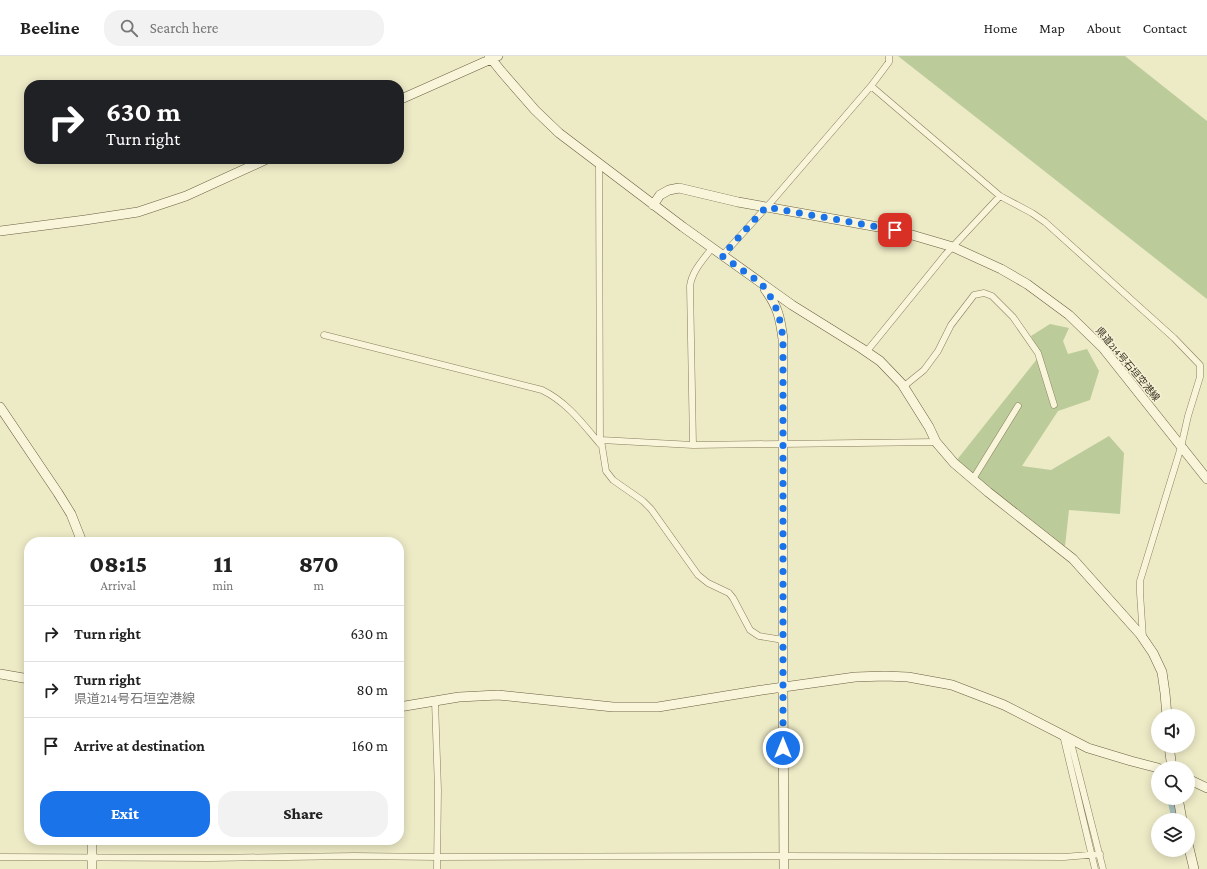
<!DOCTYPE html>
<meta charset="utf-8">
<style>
:root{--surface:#fff;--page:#f2f2f2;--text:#222;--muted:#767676;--line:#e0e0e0;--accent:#1a73e8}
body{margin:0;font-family:"Crimson Pro","Noto Sans JP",serif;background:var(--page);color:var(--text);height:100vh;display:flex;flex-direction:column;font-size:15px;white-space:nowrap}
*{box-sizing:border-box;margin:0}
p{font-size:13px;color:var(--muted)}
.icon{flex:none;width:22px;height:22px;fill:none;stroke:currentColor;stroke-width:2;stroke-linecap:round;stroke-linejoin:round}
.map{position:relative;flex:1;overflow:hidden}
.drawer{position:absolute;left:24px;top:481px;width:380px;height:308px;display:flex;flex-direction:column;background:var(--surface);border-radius:16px;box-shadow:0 2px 10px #0003}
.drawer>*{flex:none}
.guide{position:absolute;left:24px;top:24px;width:380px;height:84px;border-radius:16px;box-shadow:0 2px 10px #0003;background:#202124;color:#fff;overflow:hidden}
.buttons{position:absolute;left:1151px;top:653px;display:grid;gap:8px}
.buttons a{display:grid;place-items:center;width:44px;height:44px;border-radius:50%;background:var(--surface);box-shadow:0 2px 10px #0003;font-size:20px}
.pin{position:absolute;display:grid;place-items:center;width:34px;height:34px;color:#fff;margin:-17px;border-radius:8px;box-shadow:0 2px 6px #0006}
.me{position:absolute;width:44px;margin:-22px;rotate:0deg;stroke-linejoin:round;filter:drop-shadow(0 0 3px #0008)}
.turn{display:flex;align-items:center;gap:14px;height:84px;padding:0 16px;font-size:18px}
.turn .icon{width:52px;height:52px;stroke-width:2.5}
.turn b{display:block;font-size:28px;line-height:34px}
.eta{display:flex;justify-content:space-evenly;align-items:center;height:68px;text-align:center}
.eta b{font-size:24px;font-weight:800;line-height:28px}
.button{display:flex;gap:8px;margin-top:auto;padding:8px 16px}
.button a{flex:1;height:46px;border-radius:16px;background:var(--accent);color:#fff;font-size:16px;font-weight:800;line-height:46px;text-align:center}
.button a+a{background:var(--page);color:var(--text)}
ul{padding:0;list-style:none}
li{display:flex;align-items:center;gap:12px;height:56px;padding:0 16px;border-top:1px solid var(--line)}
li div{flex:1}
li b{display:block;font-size:15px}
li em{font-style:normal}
header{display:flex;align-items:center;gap:24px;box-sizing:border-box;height:56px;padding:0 20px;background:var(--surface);border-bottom:1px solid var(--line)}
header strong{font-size:19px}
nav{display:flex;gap:22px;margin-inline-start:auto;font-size:14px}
.search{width:280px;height:36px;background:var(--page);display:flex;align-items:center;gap:10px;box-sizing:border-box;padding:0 14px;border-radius:16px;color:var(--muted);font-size:15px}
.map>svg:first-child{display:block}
.green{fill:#bbcb9a}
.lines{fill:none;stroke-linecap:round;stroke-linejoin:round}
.river{stroke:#a8c1bf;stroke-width:10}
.street-casing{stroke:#887d5c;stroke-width:7}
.secondary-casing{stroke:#6a5e3f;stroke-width:10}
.street{stroke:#f8f5da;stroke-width:6}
.secondary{stroke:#f8f5da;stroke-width:9}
.route{stroke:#1a73e8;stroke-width:7;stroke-dasharray:0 12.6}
.labels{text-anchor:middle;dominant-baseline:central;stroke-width:3;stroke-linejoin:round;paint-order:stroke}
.street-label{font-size:10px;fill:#393120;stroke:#f5f2d6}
</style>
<header>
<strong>Beeline</strong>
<div class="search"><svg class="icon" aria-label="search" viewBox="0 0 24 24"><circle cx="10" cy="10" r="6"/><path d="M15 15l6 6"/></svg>Search here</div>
<nav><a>Home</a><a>Map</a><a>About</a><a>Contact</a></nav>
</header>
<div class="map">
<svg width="1207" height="813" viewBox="0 0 1207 813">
<rect width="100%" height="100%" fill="#edeac6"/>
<path class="green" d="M898,0H1125L1207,65V243Z
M1050,268L1069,272L1063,285L1068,298L1087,293L1099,315L1090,344L1058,355L1022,410L1051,414L1109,380L1124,397L1120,458L1069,454L1065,490L956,405L1041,298L1031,280Z"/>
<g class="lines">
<path class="river" d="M1172,742L1177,764"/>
<g class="street-casing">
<path id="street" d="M871,30L1000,140L1032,157L1045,166L1174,282L1200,309V321L1188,360L1181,391L1140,525V537L1143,582
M599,107L600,388
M722,200L772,145L871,30L889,6V0
M324,279L542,334C567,346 583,368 600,388
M867,295L945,199L1000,140
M903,331L924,314L938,295L951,269L974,239L984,237L992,240L1013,261L1038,297L1054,349
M601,384L693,389L936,386
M601,384L606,415L613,424L643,445L651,453L698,519L708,527L729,537L733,542L750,574L759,580L783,584
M693,389L690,230C692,215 703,204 712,192
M973,423L1018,350
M435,645L438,734L437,813
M1063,679L1095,813
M1070,683L1103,813
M0,801L210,802L354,800L437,801L784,800L1064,801L1100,798"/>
</g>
<g class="secondary-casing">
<path id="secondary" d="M489,0L501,15L535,54L559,77L683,171L792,249L861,292L880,305L902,328L929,371L936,386L954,407L988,436L1073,503L1140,578L1153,597L1162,616L1165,637L1167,660
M399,44L498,0
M653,149L660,139L669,134L679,132L738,146L895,174L953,191L1001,213L1027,228L1069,259L1103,292L1207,423
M0,175L85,164L138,156L186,140L267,103
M765,233C778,251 780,261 783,283V631L784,813
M0,351L58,437L71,458L82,486
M0,618L29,623
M399,651L459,641L498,639L613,651H658L762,634L855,621L885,620L908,621L952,629L1004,649L1088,692L1131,705L1158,712
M1169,690L1172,712
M1188,723L1207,732
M1178,742L1182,764
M92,784V813
M1188,788L1194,813"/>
</g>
<use href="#street" class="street"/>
<use href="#secondary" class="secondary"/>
</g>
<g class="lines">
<path class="route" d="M783,692V283L781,268L774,246L761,227L722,200L766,151L895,174"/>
</g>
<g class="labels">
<g class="street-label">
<text transform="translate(1128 308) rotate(50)">県道214号石垣空港線</text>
</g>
</g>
</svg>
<div class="buttons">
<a><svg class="icon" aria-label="sound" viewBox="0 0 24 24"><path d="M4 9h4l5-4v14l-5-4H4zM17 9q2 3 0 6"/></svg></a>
<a><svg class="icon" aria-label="search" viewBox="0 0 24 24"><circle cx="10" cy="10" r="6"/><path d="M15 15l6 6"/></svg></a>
<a><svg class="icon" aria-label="layers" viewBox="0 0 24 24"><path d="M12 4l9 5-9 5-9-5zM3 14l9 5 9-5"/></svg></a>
</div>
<div class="pin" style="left:895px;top:174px;background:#d93025"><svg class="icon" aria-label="arrive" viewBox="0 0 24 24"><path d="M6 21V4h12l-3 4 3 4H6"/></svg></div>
<svg class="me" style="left:783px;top:692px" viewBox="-20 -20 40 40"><circle r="17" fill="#1a73e8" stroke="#fff" stroke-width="3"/><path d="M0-11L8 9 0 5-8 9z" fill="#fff"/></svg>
<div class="guide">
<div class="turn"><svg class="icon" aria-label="right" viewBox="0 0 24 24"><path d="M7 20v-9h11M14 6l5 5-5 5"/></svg><div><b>630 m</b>Turn right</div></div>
</div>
<section class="drawer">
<div class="eta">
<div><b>08:15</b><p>Arrival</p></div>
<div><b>11</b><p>min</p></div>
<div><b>870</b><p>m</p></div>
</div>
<ul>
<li><svg class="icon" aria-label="right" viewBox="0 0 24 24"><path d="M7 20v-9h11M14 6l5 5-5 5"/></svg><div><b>Turn right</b></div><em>630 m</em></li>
<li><svg class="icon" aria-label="right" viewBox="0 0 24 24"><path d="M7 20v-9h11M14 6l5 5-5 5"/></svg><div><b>Turn right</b><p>県道214号石垣空港線</p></div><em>80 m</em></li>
<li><svg class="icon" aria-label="arrive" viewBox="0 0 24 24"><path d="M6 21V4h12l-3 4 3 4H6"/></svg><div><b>Arrive at destination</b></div><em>160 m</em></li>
</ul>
<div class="button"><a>Exit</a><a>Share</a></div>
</section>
</div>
